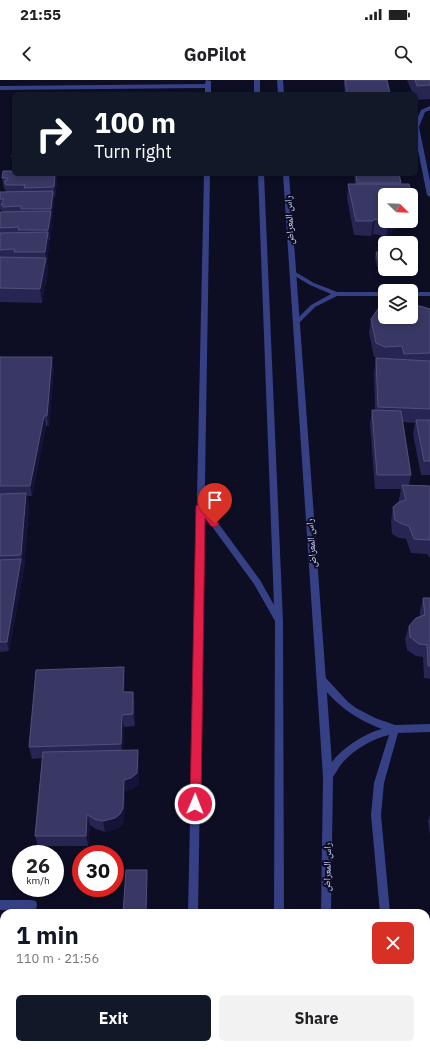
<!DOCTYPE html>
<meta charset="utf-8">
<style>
:root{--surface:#fff;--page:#f2f2f2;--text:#202124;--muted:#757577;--accent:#111827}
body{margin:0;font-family:"IBM Plex Sans","Noto Naskh Arabic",sans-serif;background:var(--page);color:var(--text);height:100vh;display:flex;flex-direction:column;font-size:15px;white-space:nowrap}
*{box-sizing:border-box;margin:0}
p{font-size:13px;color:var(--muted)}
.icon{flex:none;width:22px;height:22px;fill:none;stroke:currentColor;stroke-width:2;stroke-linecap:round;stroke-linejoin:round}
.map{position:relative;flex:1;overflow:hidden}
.details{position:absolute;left:0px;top:829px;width:430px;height:140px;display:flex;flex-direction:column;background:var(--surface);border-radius:12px 12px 0 0;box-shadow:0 2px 6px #0003}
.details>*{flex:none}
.top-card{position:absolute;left:12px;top:12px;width:406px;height:84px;border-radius:6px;box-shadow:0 2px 6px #0003;background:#111827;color:#fff;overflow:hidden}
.needle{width:26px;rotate:113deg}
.buttons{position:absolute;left:378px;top:108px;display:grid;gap:8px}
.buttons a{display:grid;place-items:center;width:40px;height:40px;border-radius:6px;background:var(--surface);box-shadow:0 2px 6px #0003;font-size:20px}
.speed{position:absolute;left:12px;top:765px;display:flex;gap:8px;font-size:20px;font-weight:700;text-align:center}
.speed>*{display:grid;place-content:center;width:52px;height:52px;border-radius:50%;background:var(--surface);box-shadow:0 2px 6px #0003;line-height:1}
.speed small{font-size:10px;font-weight:400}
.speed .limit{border:6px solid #d22;background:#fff;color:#111}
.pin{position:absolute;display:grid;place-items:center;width:34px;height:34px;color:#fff;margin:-41px -17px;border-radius:50% 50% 50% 0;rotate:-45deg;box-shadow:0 0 4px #0007}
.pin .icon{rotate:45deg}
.me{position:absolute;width:44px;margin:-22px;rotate:1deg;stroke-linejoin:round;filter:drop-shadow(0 0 3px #0008)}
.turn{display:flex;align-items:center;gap:14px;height:84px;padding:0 16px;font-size:18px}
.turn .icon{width:52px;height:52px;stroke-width:2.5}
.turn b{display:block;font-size:28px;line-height:34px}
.round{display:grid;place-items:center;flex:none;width:42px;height:42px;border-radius:6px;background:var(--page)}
.headline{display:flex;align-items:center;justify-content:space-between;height:68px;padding:0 16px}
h1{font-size:24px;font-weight:800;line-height:30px;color:var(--accent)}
.cta{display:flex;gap:8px;margin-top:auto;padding:8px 16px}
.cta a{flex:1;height:46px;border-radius:6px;background:var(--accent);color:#fff;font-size:16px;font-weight:800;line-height:46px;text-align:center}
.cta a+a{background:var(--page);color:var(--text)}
.status{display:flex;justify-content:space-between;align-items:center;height:28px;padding:0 20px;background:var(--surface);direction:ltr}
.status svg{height:11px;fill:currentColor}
header{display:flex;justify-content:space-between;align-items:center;height:52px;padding:0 16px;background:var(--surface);font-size:18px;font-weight:800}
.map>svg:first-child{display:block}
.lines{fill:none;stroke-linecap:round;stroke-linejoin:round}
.minor{fill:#364085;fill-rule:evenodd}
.tertiary{fill:#364085;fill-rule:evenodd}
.wall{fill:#272552}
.shaded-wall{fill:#151438}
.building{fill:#393865;stroke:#51507d}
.route{fill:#e11d48;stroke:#92132f}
.labels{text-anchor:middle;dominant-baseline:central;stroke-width:4;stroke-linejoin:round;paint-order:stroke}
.street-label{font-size:10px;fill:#d0d2ff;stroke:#0d0d24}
</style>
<div class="status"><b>21:55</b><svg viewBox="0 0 49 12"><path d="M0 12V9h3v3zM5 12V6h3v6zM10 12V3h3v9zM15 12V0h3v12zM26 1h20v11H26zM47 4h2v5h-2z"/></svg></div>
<header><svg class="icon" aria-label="back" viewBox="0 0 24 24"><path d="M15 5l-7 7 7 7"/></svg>GoPilot<svg class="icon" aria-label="search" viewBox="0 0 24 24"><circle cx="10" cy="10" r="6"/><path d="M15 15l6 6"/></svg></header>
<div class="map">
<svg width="430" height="969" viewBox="0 0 430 969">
<rect width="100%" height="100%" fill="#0d0d24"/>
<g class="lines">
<path class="minor" d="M206,0L211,1V14H205V8L0,10V6L205,4Z
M430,26V30L425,32L419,47L430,101V117L427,115L416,60V41L421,30Z
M204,94H210L198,833H188Z
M292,190L314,203L337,212H385V216H337L315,227L298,244H294V242L311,225L331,214L310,205L290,193L289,192Z
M411,212H430V216H411Z
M321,595L324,596L348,622L356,628L375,638L395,645L430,644V652L398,653L384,703L381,735L390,833H380L371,735L374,703L389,655C372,659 355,669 343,682C339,687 335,694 331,700L328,701L325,700L323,697L325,694C329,688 332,681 337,676C349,664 366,653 382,649C353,638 337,625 318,602L317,599L318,596Z
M0,820H32L36,821L37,825L36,829L32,830H0Z
M179,965H189L188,969H178Z
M392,965H402L403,969H393Z"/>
<path class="tertiary" d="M254,0H260V14H254Z
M277,0H283L284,14H278Z
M258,94H264L283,542L284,833H274L275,541L254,504L197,426L201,423L204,424L260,500L274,525Z
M283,94H289L333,697L331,833H321L323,697Z
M273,965H283V969H273Z
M320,965H330L329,969H319Z"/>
</g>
<path class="wall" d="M344,0H387L390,14H345L344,5Z
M407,0H430V19L416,20V14H413Z
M14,70V87L12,77Z
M14,94H64L63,95L56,96L57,100L55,117H54V121L52,139V141L50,160H49V163L47,182L48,192L42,223L0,222V132H2L1,130H0V112H6L5,109H4L2,98Z
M354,94H399L401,104L385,141H407L405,144L399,148L392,150L391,154L386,156L373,154L371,156L354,155L347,118L348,104H355Z
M383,170H385V186L377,187L375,178L376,172H383Z
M430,229V395H421L413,354L415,343L403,342L411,395L409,405L430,406V478L427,474L411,473L406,459L399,458L392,454L391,441L393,427L399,421V419L401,409H375L370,344L372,330H375L374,293L376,278H377L374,277L369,253L371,239Z
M0,277L54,287L49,346H46L32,416H27L29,427L24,489L9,571L0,572Z
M423,518H430V599L424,598L423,577L416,576L407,570L405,559L409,546L420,536V531Z
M125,600V612H133L135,624V646L124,647L123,671L139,682V704L133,709L125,711L124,739L122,745L117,748L105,752L96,749L90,745L88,766H38L35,756L42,678L32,679L29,667Z
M430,735V756L428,741Z"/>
<path class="shaded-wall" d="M55,94H56L57,100L55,117L54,107Z
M53,111L54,121L52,139L51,129Z
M413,121L411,132V124Z
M51,131L52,141L50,160L48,150Z
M375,139L373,154L371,156L373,141Z
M390,141H393L391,154L386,156L389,142Z
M393,141H407L405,144L399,148L392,150Z
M48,152L49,163L47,182L45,172Z
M46,178L48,192L42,223L40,209Z
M52,277L54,287L49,346L47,336Z
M44,336L46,346L32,416L30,406Z
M26,413L29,427L24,489L21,475Z
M21,479L24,489L9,571L7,562Z
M124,587L125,600V625L123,612Z
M133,612L135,624V646L133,634Z
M122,635L124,647L123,676L121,664Z
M138,670L139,682V704L133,709L125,711L124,739L122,745L117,748L105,752L103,741L124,700Z
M87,734L90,745L88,766L86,756Z
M147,790L148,797L147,833H146Z
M118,965H121L120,969H118Z"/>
<path class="building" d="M345,0H387L390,13H347Z
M415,0H430V5L417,6Z
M13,70H14V77H12Z
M3,91H14V94H55L54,107L24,108L25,105H6L5,104V100H7L8,98H2Z
M356,94H399L401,103H357Z
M348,104H409L413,121L411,124V115H385V141L375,139L373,141H356Z
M53,111L51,129H21V126L3,127V125H1L4,119H0V112Z
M51,131L48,150H18L19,147L0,148V132Z
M48,152L45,172H14L15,169L0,170V153Z
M383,170H385V181H378L376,172H384Z
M0,177L46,178L40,209L0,208Z
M380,226H385V237H411V226H420L430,229V273L404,274L402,266L385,267L376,263L371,239Z
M0,277H52L47,336H44L30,406H0Z
M376,278L430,281V329L378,327Z
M372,330L401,331L411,395H377Z
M416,340H430V381H424Z
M402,405L430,406V460L414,459L409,446L402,444L395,440L393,427L399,422L406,420Z
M26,413L21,475L0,476V414Z
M21,479L7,562H0V480Z
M423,518H430V586H428L427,565L419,564L410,557L409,546L416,538L425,535Z
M124,587L123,612H133V634L122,635L121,664L29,667L36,590Z
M138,670L137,693L131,698L124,700L123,728L120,734L115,738L103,741L94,739L87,734L86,756H35L43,672Z
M126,790H147L146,833H123Z
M67,965H118V969H67Z"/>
<path class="route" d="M201,423L204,424L219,444L215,447L211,446L205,438L201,724L199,727L195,729L191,727L190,724L196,426Z"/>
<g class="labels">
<g class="street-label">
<text transform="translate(289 140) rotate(-93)">راس المعراض</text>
<text transform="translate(311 463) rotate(-94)">راس المعراض</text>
<text transform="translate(327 787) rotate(-89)">راس المعراض</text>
</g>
</g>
</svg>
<div class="buttons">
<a><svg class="needle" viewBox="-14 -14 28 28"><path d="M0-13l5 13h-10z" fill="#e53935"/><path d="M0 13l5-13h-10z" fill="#757577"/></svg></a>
<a><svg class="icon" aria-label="search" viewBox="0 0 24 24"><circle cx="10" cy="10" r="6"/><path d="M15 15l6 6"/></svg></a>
<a><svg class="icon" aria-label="layers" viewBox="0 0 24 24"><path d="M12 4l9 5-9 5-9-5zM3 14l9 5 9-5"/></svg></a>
</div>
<div class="speed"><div>26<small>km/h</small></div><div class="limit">30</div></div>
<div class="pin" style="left:215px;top:444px;background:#d93025"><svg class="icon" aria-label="arrive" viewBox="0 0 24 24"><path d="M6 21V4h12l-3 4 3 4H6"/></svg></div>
<svg class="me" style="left:195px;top:724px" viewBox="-20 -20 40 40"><circle r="17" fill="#e11d48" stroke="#fff" stroke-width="3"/><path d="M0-11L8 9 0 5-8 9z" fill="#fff"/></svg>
<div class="top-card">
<div class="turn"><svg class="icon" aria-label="right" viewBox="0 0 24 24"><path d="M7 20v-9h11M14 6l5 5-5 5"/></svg><div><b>100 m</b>Turn right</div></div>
</div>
<section class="details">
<div class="headline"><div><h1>1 min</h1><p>110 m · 21:56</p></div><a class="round" style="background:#d93025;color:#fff"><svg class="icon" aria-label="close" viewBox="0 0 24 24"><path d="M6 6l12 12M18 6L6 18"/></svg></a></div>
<div class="cta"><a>Exit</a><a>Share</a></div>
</section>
</div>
